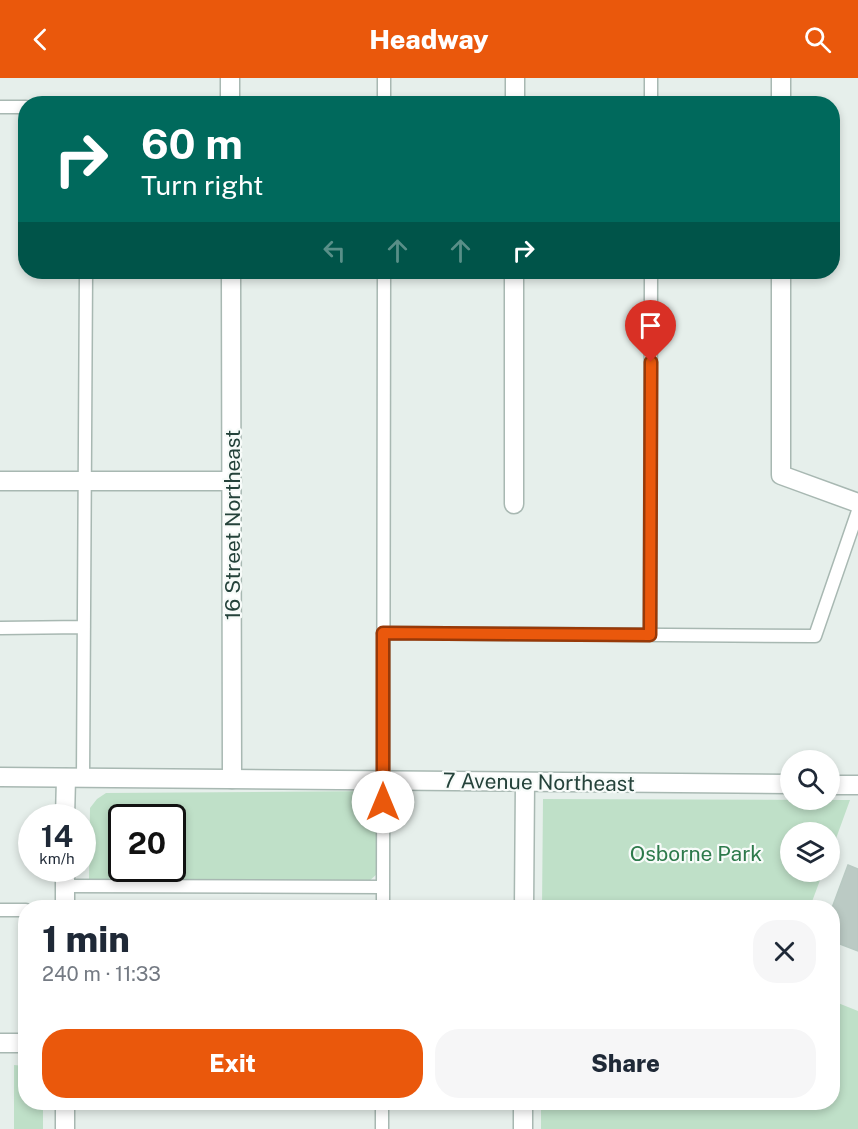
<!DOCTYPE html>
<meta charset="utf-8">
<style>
:root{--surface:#fff;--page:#f6f6f7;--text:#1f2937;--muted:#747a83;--accent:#ea580c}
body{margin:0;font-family:"Public Sans",sans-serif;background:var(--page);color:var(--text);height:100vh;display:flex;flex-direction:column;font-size:22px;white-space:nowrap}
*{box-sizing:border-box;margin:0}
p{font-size:20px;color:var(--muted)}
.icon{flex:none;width:33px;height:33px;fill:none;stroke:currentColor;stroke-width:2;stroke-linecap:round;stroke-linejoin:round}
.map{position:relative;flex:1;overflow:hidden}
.side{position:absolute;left:18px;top:822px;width:822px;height:210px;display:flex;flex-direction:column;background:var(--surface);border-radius:24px;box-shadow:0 3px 9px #0003}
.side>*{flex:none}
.guide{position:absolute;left:18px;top:18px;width:822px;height:183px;border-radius:24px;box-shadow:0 3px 9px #0003;background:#00695c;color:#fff;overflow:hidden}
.tools{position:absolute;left:780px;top:672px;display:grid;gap:12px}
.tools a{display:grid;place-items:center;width:60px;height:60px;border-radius:50%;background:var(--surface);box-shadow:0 3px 9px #0003;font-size:30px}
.speed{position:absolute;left:18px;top:726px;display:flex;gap:12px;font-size:30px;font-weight:700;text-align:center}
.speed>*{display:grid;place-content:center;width:78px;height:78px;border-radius:50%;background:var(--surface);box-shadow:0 3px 9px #0003;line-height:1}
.speed small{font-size:15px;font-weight:400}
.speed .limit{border:3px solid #111;border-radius:9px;background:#fff;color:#111}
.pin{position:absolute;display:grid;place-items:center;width:51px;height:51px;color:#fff;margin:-62px -26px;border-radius:50% 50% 50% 0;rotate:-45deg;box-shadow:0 0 6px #0007}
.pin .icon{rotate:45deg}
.me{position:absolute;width:66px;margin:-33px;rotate:0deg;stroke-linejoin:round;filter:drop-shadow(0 0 4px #0008)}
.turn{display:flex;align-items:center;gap:21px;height:126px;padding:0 24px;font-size:27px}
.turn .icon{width:78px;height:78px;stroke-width:2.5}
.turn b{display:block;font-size:42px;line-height:51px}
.lanes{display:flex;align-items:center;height:57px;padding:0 24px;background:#0003;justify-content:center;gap:30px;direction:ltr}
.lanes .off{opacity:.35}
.round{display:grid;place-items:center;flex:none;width:63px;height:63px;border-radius:24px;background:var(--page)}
.summary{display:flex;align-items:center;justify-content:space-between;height:102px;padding:0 24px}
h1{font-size:36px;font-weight:800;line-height:45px}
.action{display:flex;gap:12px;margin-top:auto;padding:12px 24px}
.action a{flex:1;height:69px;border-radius:24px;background:var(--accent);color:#fff;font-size:24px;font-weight:800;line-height:69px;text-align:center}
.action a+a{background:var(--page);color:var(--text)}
header{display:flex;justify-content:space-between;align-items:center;height:78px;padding:0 24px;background:var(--accent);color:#fff;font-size:27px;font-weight:800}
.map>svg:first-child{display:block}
.green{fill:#bfe0c8;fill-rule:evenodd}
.building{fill:#bbcac4;stroke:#b8c9c2;stroke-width:1.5}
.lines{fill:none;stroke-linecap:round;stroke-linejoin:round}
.service-casing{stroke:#a8b8b2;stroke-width:15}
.minor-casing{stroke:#a8b8b2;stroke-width:21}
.tertiary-casing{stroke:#a8b8b2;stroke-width:21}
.service{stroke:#fff;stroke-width:12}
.minor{stroke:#fff;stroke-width:18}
.tertiary{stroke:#fff;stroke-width:18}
.route-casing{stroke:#983908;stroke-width:15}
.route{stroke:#ea580c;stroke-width:10}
.labels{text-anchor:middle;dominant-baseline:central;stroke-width:4.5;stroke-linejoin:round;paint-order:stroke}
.street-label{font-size:21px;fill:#24423a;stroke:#f7fbf9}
.park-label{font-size:21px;fill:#2d7a4b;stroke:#f7fbf9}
</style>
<header><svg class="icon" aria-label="back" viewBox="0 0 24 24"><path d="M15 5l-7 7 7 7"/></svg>Headway<svg class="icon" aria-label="search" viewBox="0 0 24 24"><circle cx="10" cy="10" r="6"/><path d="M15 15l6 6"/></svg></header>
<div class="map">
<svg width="858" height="1051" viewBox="0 0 858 1051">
<rect width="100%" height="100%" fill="#e6efeb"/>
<path class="green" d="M377,713V796L368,804L89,801L90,730L97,721L106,715ZM122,740H172V790H122Z
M543,721L850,722L830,777V754H790V794H823L810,829L542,830Z
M833,923L858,933V1051H541V1025L832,1024Z
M14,987L25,988L26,1024L43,1025V1051H14Z"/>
<path class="building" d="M848,787L858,791V873L832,863V830Z"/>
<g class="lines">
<g class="service-casing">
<path id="service" d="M384,26V0
M651,26V0
M0,29H26
M0,550L84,549
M383,555L815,558L858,433
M650,557L651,194
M83,700L86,194
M65,808L383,809
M383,830L384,194
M0,832H26
M382,1051V1024"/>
</g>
<g class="minor-casing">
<path id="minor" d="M230,0V26
M515,26V0
M781,26V0
M231,194L232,701
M781,194V397L858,425
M0,403H232
M514,426V194
M65,740L66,700
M65,830V790
M524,830L525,704
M0,965H26
M65,1024V1051
M523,1051V1024"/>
</g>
<g class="tertiary-casing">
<path id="tertiary" d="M0,699L790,706
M830,707H858"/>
</g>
<use href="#service" class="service"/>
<use href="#minor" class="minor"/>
<use href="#tertiary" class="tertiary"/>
</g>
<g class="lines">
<g class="route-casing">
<path id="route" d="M383,724V555L650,557L651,284"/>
</g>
<use href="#route" class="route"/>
</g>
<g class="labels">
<g class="street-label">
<text transform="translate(232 447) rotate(-90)">16 Street Northeast</text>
<text transform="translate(539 704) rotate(1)">7 Avenue Northeast</text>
</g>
<g class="park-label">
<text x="696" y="775">Osborne Park</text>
</g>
</g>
</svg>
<div class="tools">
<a><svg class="icon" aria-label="search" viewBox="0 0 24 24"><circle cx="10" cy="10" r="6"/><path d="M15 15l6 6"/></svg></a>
<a><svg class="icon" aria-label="layers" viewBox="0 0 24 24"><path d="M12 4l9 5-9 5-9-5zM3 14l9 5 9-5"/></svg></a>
</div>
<div class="speed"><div>14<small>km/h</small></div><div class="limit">20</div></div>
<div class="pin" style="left:651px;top:284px;background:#d93025"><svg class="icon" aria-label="arrive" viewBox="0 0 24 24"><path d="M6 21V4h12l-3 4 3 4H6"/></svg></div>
<svg class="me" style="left:383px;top:724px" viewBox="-20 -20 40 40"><circle r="19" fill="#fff"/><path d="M0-13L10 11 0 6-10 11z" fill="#ea580c"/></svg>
<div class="guide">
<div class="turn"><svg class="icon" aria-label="right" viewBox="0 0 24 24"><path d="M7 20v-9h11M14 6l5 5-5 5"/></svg><div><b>60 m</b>Turn right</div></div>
<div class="lanes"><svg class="icon off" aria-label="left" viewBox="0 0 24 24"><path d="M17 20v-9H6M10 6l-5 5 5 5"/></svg><svg class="icon off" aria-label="ahead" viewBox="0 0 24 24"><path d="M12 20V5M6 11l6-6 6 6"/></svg><svg class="icon off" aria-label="ahead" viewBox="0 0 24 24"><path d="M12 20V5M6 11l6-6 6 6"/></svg><svg class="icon" aria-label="right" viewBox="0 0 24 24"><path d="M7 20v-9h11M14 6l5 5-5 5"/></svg></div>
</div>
<section class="side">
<div class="summary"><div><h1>1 min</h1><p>240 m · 11:33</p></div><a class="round"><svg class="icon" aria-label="close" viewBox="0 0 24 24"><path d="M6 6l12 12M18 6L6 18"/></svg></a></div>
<div class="action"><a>Exit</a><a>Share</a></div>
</section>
</div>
